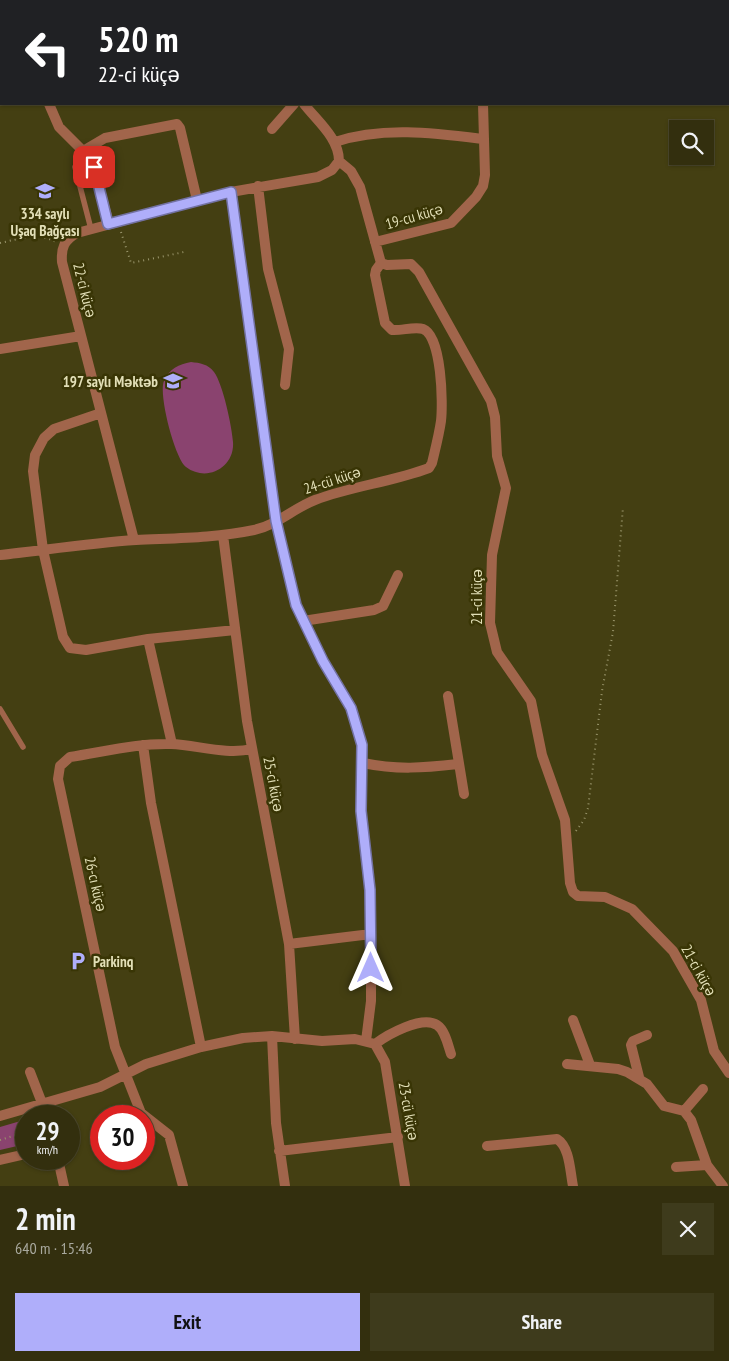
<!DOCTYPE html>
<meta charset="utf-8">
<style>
:root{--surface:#332f0e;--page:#3e3b1c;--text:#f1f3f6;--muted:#a9a99e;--line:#4e4a2e;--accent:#afaefa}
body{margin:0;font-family:"PT Sans Narrow",sans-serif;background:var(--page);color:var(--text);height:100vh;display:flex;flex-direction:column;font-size:19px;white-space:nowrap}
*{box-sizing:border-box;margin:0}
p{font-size:16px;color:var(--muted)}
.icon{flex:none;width:28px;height:28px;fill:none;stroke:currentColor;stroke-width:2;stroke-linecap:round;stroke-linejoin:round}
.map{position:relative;height:1186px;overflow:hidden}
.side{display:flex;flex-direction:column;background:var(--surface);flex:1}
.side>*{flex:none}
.guide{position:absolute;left:0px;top:0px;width:730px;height:105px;box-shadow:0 1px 4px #0004,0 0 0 1px var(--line);background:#202124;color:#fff;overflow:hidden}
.controls{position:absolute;left:669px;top:120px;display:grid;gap:10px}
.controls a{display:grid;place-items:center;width:45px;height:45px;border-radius:0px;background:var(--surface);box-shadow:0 1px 4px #0004,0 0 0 1px var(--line);font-size:25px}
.speed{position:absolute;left:15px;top:1105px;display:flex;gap:10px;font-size:25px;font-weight:700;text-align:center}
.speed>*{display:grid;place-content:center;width:65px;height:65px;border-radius:50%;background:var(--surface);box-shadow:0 1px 4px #0004,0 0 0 1px var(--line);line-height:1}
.speed small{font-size:12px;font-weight:400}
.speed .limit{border:8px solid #d22;background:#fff;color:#111}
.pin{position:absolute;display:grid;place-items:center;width:42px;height:42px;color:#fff;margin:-21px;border-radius:10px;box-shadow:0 2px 8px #0006}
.me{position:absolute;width:55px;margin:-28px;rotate:0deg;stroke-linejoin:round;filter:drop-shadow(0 0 4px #0008)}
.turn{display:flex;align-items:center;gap:18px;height:105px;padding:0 15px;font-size:22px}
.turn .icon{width:65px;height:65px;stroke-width:2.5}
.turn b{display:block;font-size:35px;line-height:42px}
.round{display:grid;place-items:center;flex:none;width:52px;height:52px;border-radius:0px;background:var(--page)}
.headline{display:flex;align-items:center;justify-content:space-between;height:85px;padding:0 15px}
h1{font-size:30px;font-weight:800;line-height:38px}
.primary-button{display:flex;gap:10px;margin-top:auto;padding:10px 15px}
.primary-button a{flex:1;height:58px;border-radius:0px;background:var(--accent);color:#111;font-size:20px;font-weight:800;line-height:58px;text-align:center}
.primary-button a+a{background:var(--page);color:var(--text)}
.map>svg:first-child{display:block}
.pitch{fill:#8a436f}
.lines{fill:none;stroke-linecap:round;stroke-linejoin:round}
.path{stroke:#9a966c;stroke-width:2;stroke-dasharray:1 4;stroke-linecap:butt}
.service{stroke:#a1654b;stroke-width:5.5}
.minor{stroke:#a1654b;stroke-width:10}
.route-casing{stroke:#7271a2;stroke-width:12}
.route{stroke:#afaefa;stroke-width:9}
.labels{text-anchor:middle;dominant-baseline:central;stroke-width:5;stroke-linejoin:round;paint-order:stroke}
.poi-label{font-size:15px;font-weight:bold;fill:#e2dfb7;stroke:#393505}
.street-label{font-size:15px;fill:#e2dfb7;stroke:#393505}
</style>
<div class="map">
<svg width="729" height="1186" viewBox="0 0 729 1186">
<rect width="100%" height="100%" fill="#443f12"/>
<path class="pitch" d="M191,362C200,363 208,364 214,372C223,384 232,427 233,442C235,467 207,483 186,467C175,459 158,394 164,381C169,369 179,364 191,362Z
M24,1120L26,1144L0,1150V1127Z"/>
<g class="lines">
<path class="path" d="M121,232L131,263L184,252
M0,243C19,239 38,232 56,242
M576,831L584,820L588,808L602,691L613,632L623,507
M0,1140L26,1132"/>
<path class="service" d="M75,167L91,229
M0,709L23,747"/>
<path class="minor" d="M25,0V1
M104,0V1
M276,0V1
M486,1V0
M49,104L59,127L83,151L94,167L109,224
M304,104C317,121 339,138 339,161L351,171L360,187L381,263L387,265L411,264L419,272L491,401L495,417L497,456L506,488L492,555L490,623L497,652L531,701L542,755L565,820L570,883L573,892L578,896L605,897L632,909L673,951L701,1000L714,1051L729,1073
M272,129L294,104
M335,142C382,126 435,133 483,139
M83,151L105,138L177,124L180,128L197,200
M258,186L268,269L289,349L285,385
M231,192L276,521L296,605L323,661L351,708L362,745L361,811L370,890L371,934V1001L366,1041
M375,242L451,223L476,197L483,186L485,175L483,104
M0,349L81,336
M101,413L54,429L44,438L35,455L33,471L43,550L63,637L70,648L86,650L148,639L235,630
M223,535L247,721L289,944L295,1039
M134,540L62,262C61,248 64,240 77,233L231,192L318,177L332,170L339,161
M0,555C45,550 91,543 136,540C176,538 215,538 254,530C277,525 294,508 315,500C352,486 392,482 429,468L432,463C435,450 439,435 441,421C443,404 442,336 423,329C415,326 401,331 392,330L385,323L375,275L376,270L381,263
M303,621L374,610L383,606L398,575
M148,639L172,744
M448,696L464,794
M143,745L151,803L201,1047
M363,763C397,770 423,768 458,764
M289,944L371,934
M573,1020L590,1065
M272,1036L276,1123L285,1186
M375,1044L385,1062L405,1186
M375,1044C387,1035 422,1015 437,1025C445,1030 448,1045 451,1054
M567,1064L618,1069L627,1072L647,1084L664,1106L684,1111L691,1120L707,1165L723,1186
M30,1072L47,1116
M639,1077L631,1045L633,1041L647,1035
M684,1111L703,1089
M0,1116L100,1087L146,1064L201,1047L243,1038L272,1036L322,1041L355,1039L375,1044
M487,1146L557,1139C570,1147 570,1172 573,1186
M279,1151L398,1137
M58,1159L64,1186
M0,1160L26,1154
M676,1167L707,1165
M183,1186L169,1135L141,1113L115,1047L58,779L60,766L70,757C103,752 137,743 171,744C197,745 226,755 252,749"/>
</g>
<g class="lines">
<g class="route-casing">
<path id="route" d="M94,167L108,224L231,192L276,521L296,605L323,661L351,708L362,745L361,811L370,890L371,968"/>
</g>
<use href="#route" class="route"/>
</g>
<defs>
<g id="school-bare" transform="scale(1.5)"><path d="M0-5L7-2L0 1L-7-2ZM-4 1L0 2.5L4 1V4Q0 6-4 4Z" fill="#afaefa" stroke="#393505" stroke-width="2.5" paint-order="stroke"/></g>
<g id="parking-bare" transform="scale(1.5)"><path d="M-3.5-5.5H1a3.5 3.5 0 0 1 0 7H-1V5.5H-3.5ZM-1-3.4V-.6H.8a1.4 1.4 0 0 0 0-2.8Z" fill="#afaefa" stroke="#393505" stroke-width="2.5" paint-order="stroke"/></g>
</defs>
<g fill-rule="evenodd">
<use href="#school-bare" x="45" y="191"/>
<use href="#school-bare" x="173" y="381"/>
<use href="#parking-bare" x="78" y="961"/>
</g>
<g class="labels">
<g class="poi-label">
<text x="45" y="213">334 saylı<tspan x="45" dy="17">Uşaq Bağçası</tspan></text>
<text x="158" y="381" text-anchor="end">197 saylı Məktəb</text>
<text x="93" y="961" text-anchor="start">Parkinq</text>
</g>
<g class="street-label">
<text transform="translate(414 216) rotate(-16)">19-cu küçə</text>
<text transform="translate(85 290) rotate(76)">22-ci küçə</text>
<text transform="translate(332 480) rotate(-18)">24-cü küçə</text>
<text transform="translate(476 597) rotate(-90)">21-ci küçə</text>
<text transform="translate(274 784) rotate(79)">25-ci küçə</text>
<text transform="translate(96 884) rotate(77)">26-cı küçə</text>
<text transform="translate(699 970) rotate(61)">21-ci küçə</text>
<text transform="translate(409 1111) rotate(80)">23-cü küçə</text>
</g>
</g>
</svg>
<div class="controls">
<a><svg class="icon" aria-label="search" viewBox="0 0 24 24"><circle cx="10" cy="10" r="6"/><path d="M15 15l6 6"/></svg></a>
</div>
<div class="speed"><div>29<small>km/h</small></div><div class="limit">30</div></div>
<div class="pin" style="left:94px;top:167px;background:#d93025"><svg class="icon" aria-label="arrive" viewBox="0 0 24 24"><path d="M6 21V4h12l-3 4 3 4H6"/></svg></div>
<svg class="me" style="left:371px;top:968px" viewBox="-20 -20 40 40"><path d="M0-17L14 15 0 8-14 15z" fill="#afaefa" stroke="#fff" stroke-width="4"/></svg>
<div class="guide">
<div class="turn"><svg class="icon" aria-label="left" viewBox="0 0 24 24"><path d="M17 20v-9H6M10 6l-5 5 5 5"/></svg><div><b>520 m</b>22-ci küçə</div></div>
</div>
</div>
<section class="side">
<div class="headline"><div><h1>2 min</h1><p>640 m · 15:46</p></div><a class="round"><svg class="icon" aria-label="close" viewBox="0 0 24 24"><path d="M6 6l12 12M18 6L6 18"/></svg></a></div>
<div class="primary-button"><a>Exit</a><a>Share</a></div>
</section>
